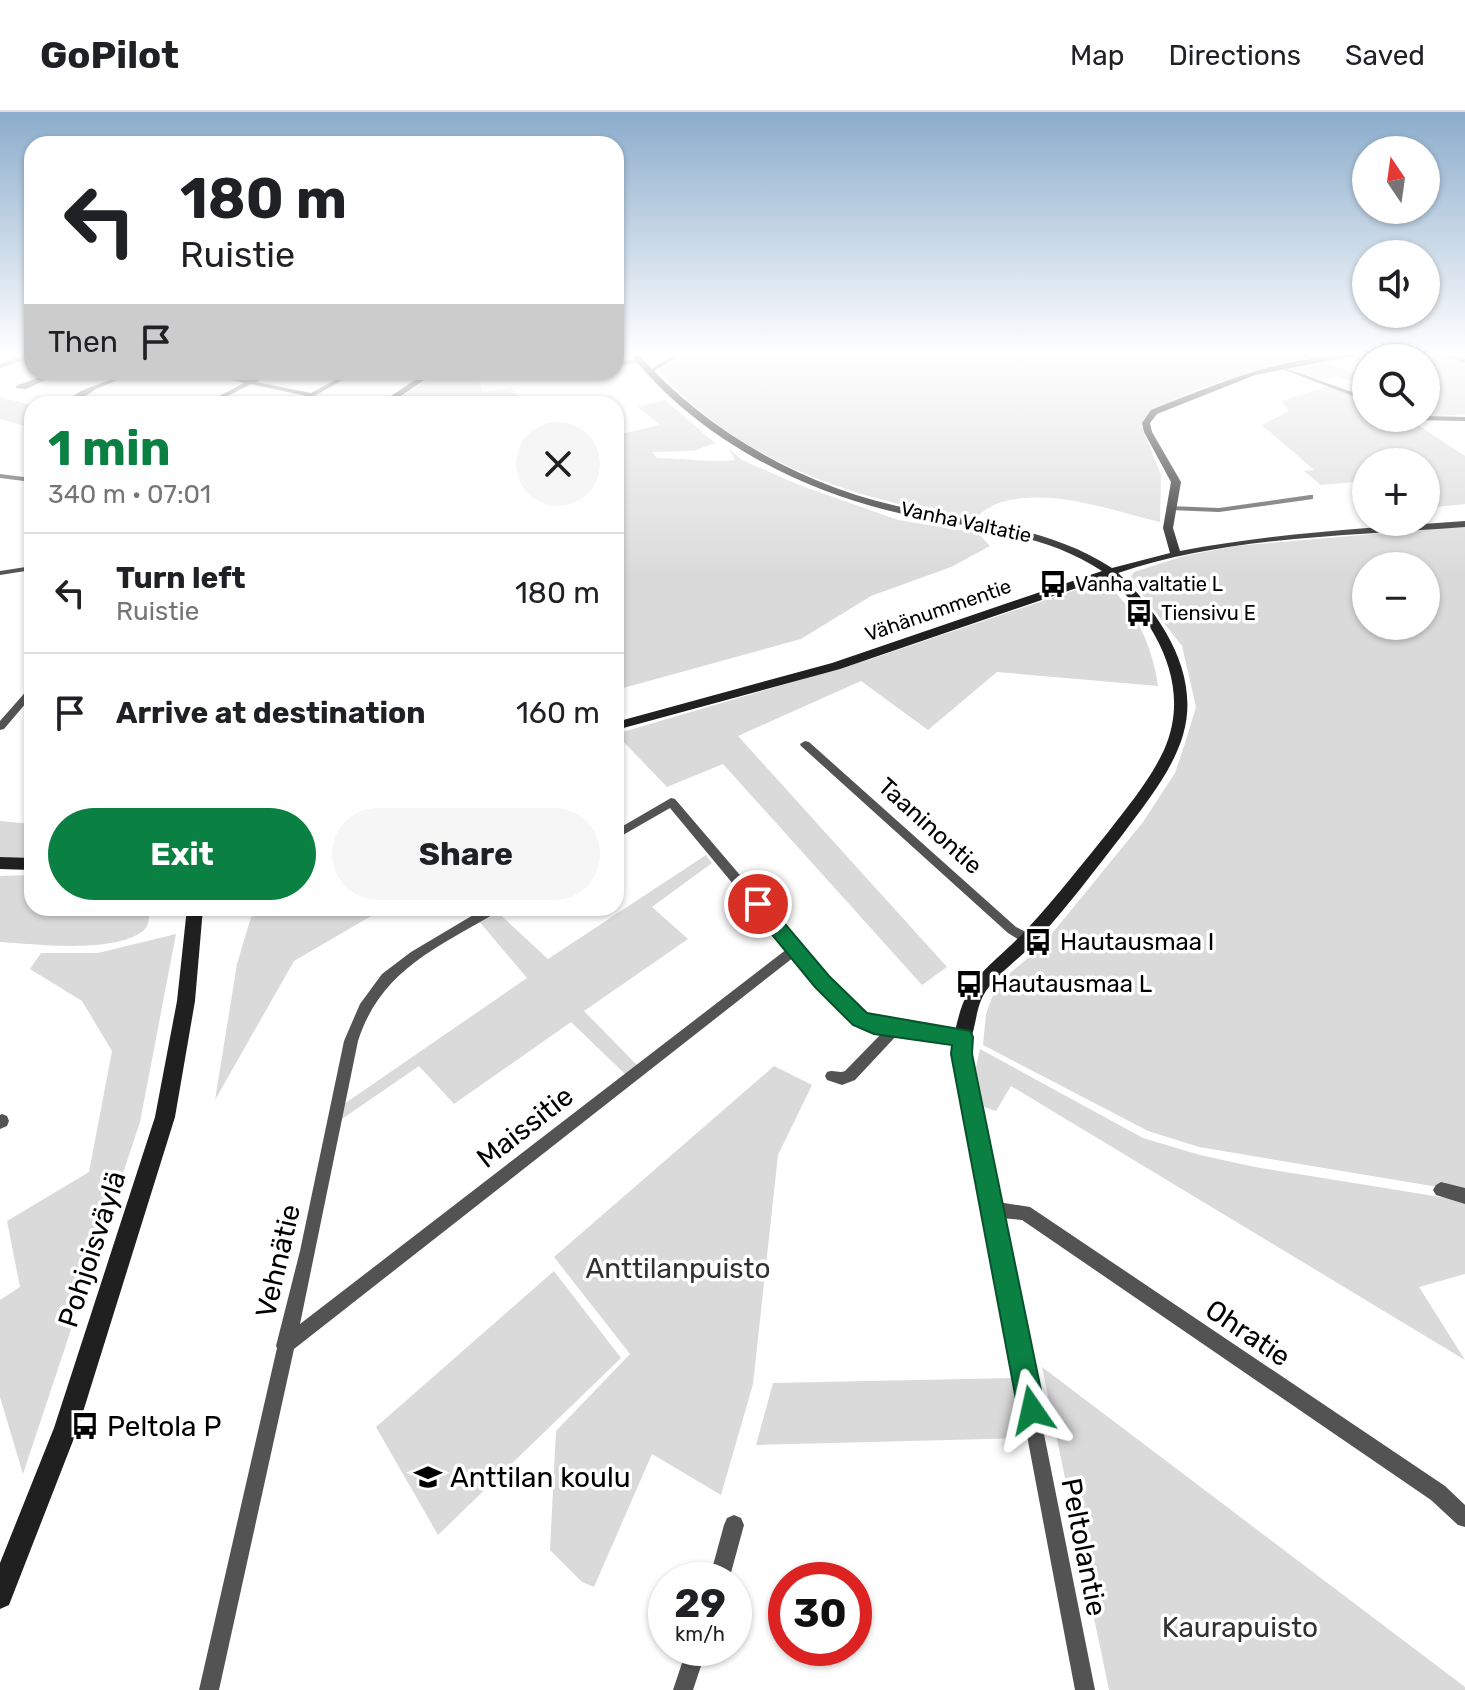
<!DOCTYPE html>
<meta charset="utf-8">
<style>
:root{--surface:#fff;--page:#f6f6f6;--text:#202124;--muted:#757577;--line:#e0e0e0;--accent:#0b8043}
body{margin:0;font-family:Rubik,sans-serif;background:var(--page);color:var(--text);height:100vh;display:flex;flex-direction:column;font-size:30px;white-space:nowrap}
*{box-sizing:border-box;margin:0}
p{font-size:26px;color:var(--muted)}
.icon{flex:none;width:44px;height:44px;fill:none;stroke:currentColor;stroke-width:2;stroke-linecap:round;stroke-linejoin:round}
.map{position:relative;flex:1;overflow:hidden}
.sheet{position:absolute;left:24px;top:284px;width:600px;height:520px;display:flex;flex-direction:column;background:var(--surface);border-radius:24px;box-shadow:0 2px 6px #0004}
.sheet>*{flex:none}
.banner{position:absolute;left:24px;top:24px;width:600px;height:244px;border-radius:24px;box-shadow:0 2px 6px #0004;background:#fff;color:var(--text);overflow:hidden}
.needle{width:52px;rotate:347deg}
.controls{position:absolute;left:1352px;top:24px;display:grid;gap:16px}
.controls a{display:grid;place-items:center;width:88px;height:88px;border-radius:50%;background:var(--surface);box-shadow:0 2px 6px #0004;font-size:40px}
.speed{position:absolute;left:648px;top:1450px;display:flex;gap:16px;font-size:40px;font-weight:700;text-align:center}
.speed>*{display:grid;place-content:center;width:104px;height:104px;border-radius:50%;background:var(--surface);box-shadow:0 2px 6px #0004;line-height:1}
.speed small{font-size:20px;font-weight:400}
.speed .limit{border:12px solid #d22;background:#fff;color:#111}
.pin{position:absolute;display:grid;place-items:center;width:68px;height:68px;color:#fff;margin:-34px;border:4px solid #fff;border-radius:50%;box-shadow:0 2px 8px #0007}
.me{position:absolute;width:88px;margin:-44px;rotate:349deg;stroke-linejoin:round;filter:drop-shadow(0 0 6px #0008)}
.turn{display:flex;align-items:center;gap:28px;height:168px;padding:0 24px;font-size:36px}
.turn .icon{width:104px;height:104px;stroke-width:2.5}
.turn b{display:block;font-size:56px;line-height:68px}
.then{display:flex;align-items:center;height:76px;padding:0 24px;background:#0003;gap:16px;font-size:30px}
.round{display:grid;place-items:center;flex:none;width:84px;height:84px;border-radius:42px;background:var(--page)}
.overview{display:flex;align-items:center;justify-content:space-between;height:136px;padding:0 24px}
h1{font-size:48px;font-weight:700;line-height:60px;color:var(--accent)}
.action{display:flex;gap:16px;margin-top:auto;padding:16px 24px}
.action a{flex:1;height:92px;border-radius:48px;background:var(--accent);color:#fff;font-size:32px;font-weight:700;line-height:92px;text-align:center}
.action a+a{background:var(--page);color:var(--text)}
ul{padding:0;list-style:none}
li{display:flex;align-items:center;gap:24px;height:120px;padding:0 24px;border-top:2px solid var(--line)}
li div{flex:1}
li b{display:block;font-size:30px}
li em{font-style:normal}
header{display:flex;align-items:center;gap:48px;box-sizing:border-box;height:112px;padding:0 40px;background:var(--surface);border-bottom:2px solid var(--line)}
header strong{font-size:38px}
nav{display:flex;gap:44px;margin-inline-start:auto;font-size:28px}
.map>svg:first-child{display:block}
.green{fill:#dadada;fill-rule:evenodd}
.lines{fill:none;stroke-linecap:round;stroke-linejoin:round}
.street{fill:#535353;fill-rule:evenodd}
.secondary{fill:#202020;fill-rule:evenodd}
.route{fill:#0b8043;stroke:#07532c;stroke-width:2}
.labels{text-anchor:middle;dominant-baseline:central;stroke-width:7;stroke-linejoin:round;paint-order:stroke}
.far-street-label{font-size:20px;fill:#000;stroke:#fff}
.far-poi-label{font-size:20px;fill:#000;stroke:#fff;text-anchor:start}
.street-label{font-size:24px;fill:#000;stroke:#fff}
.poi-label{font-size:24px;fill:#000;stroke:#fff;text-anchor:start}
.near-street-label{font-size:28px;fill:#000;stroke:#fff}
.near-park-label{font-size:28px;fill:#313131;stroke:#fff}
.near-poi-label{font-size:28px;fill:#000;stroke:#fff;text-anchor:start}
</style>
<header>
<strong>GoPilot</strong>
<nav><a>Map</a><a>Directions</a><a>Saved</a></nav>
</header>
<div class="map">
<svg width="1465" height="1578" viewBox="0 0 1465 1578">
<rect width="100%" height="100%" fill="#fff"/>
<path class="green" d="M680,243H1294L1318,248C1270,257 1169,274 1141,313L1161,363L1160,410C1109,398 1048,374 996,392C989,395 981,401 975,406C857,389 738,351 659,258Z
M1396,243H1453L1465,247V302L1426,305V246H1400Z
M1323,249L1351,260L1366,261V306H1419L1409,307L1465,344V392L1426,396V350H1366V369L1321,373L1304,359L1314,358L1262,313L1289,299L1281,289L1330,274L1346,280L1365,274L1336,264L1320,268L1289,257Z
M438,260H476L483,280L512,276L523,292H390Z
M0,285L32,293V316L0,307Z
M665,288L715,331L693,339L652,340L657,346C680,346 714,351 735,348L728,336L742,348L799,373L898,408L978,421L990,434L951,455L871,484L801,527L616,578V323L660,313L638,295Z
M1465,414V1084L1444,1076L1199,1035L1148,1019L983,933L986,902L997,872L1041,835L1143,710L1175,661L1186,628L1196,595L1182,534L1136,475L1131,465L1134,460L1184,444L1235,434ZM1366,454H1426V514H1366Z
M1102,469C1134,492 1153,535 1158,574L997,560L928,618L861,569L738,624L947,855L922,873L723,652L667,675L616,622L871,547Z
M0,709L32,712V748L0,745Z
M706,743L712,751L652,795L688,827L584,899L637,953L626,963L571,910L454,992L419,954L339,1009L344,992L527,866L478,808L495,798L548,847Z
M32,763V796H149C149,804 150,814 143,819C113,842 36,832 0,830V764Z
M285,796H385L294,849L215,988L237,852L251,805Z
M176,822L140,1010L23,1362L0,1285V1188L20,1175L7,1109L89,1060L112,939L82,889L30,857L41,841H98Z
M980,937L1143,1026L1200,1043L1255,1055L1465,1089V1162L1419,1175L1465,1248L1011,974L996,999L984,995L976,956Z
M774,954L812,973L778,1043L753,1272L721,1383L652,1342L594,1475L582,1470L550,1438L556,1319L630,1242L554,1145Z
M554,1159L621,1246L438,1423L376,1315Z
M1042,1255L1465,1575V1578H1109Z
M1013,1266L1024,1326L756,1333L773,1271Z"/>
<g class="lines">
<path class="street" d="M25,243H32V245L0,256V252Z
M674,243H681L651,261L646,260Z
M1296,243H1308L1327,248L1324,250Z
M1445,243H1454L1465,247V251Z
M641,248L639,251L616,253V249Z
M1282,255L1366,285V289L1282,257Z
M54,260H63L26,277L15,276L18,273Z
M130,260H138L96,277L80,288L69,291L66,289L81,279Z
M197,260H209L249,268L266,260H274L256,270L311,281L350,260H357L300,292H292L306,284L251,272L212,292H204L244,271Z
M533,260H549L517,266L514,264Z
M1426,304L1465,305V309L1410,308L1407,306H1426Z
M0,362L32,366V370L0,366Z
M1310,383H1313V387L1219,400L1170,398L1166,396L1170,394L1219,396Z
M32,454V458L0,463V459Z
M32,575V584L4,617L0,618V609L29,576Z
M805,629L809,630L1016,815L1032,823L1034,827L1032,831H1024L1008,821L801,634L800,632Z
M671,686L675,687L827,865L865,903L875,907L968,921L970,925L969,942L998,1090L1030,1095L1445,1374L1465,1393V1415L1458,1413L1431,1388L1022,1108L1001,1106L1095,1578H1075L955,942L956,930L898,922L855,968L842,973L827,968L825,964L827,960C834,957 839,962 845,959L883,920C847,915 817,872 794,845L294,1237L219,1578H199L277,1236L276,1234L300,1139L344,929L360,892L382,862L411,840L485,796H501L499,799C439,835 381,857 358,929L300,1212L787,837L670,696L616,727V718Z
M2,1002L7,1004L9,1009L7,1014L0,1017V1003Z
M1441,1070L1465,1076V1092L1436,1083L1433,1078L1436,1073Z
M734,1403L741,1406L744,1413L729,1468H709L724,1413L727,1406Z
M687,1536H707L693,1578H673Z"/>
<path class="secondary" d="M631,243H639C710,323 810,378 916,398C985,412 1052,417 1112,456L1170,441L1163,416L1171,370L1144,320L1142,311L1151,298C1217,272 1284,243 1357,243L1255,263L1157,302L1150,311L1152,320L1181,370L1173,416L1180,439C1274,421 1369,416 1465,409V415C1350,424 1228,424 1118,461C1161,502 1201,562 1183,623C1172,660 1145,692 1123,722C1095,758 1068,794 1038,827C1022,845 1000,859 986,879C975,895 977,914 969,931L963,933L957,931L954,925C966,861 987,860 1027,817C1056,786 1082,752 1109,719C1129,693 1150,668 1164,638C1193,573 1155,510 1109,465L840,557L616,618V610L832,551L1102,459C1046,422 982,417 917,405C809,384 700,329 631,243Z
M427,260H436L389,292H379Z
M0,745L32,746V758L0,757Z
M187,796H203L195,889L175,1005L78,1316L9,1493L0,1497V1451L54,1316L155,1005L177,889Z"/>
</g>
<linearGradient id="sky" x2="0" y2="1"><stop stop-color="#8baccc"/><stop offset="0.52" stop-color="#fff"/><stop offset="1" stop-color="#fff" stop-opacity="0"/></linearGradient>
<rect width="1465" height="464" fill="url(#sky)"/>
<path class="route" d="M758,785L764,787L829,864L867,901L970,919L973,925L972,942L1045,1298L1041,1307L1032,1311L1022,1307L1018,1298L951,942L952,933L874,922L853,913L815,875L751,797L748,792L751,787Z"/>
<defs>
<g id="bus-bare" transform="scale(2.16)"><path d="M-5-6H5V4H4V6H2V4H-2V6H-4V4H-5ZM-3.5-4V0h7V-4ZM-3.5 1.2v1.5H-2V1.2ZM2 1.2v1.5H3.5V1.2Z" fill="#000" stroke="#fff" stroke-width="2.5" paint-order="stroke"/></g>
<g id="school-bare" transform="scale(2.16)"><path d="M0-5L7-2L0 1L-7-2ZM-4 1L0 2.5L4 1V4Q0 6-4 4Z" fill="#000" stroke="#fff" stroke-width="2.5" paint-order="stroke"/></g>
</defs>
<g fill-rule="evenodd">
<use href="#bus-bare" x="1053" y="472"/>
<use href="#bus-bare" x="1139" y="501"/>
<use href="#bus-bare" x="1038" y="830"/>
<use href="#bus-bare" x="969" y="872"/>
<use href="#bus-bare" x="85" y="1314"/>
<use href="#school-bare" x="428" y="1365"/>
</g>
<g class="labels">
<g class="far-street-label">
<text transform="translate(966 410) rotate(12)">Vanha Valtatie</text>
<text transform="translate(938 498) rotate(-19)">Vähänummentie</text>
</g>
<g class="far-poi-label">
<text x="1075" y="472">Vanha valtatie L</text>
<text x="1161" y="501">Tiensivu E</text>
</g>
<g class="street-label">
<text transform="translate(930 714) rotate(42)">Taaninontie</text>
</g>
<g class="poi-label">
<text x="1060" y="830">Hautausmaa I</text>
<text x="991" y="872">Hautausmaa L</text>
</g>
<g class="near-street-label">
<text transform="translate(525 1015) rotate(-38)">Maissitie</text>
<text transform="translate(92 1137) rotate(-72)">Pohjoisväylä</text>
<text transform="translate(278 1149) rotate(-77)">Vehnätie</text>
<text transform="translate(1248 1221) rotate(34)">Ohratie</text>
<text transform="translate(1084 1435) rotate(79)">Peltolantie</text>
</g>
<g class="near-park-label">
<text x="678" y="1156">Anttilanpuisto</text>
<text x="1240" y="1515">Kaurapuisto</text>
</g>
<g class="near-poi-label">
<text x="107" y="1314">Peltola P</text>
<text x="450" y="1365">Anttilan koulu</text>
</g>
</g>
</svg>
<div class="controls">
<a><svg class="needle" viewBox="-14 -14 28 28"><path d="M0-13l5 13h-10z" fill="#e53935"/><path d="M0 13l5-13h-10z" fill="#757577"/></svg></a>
<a><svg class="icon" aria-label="sound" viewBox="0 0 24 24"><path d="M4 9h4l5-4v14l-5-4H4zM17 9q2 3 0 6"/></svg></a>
<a><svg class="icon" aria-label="search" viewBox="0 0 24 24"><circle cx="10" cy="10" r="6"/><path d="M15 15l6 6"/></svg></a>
<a>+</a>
<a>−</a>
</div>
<div class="speed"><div>29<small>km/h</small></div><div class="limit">30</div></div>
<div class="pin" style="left:758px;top:792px;background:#d93025"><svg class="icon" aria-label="arrive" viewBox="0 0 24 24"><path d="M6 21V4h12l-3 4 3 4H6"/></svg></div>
<svg class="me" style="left:1032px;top:1298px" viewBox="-20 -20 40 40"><path d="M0-17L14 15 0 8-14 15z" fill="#0b8043" stroke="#fff" stroke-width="4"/></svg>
<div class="banner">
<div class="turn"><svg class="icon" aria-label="left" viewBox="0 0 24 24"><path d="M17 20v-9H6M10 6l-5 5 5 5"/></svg><div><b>180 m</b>Ruistie</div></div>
<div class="then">Then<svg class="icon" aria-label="arrive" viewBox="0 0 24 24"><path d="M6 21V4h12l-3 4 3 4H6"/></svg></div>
</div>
<section class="sheet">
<div class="overview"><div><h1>1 min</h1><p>340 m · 07:01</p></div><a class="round"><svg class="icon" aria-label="close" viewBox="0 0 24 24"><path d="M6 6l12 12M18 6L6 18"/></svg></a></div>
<ul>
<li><svg class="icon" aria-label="left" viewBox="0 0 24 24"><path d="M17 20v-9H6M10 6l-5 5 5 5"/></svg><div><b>Turn left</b><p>Ruistie</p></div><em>180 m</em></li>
<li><svg class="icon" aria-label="arrive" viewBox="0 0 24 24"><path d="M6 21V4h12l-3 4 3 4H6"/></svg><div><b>Arrive at destination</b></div><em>160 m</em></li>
</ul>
<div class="action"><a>Exit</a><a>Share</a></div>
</section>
</div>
